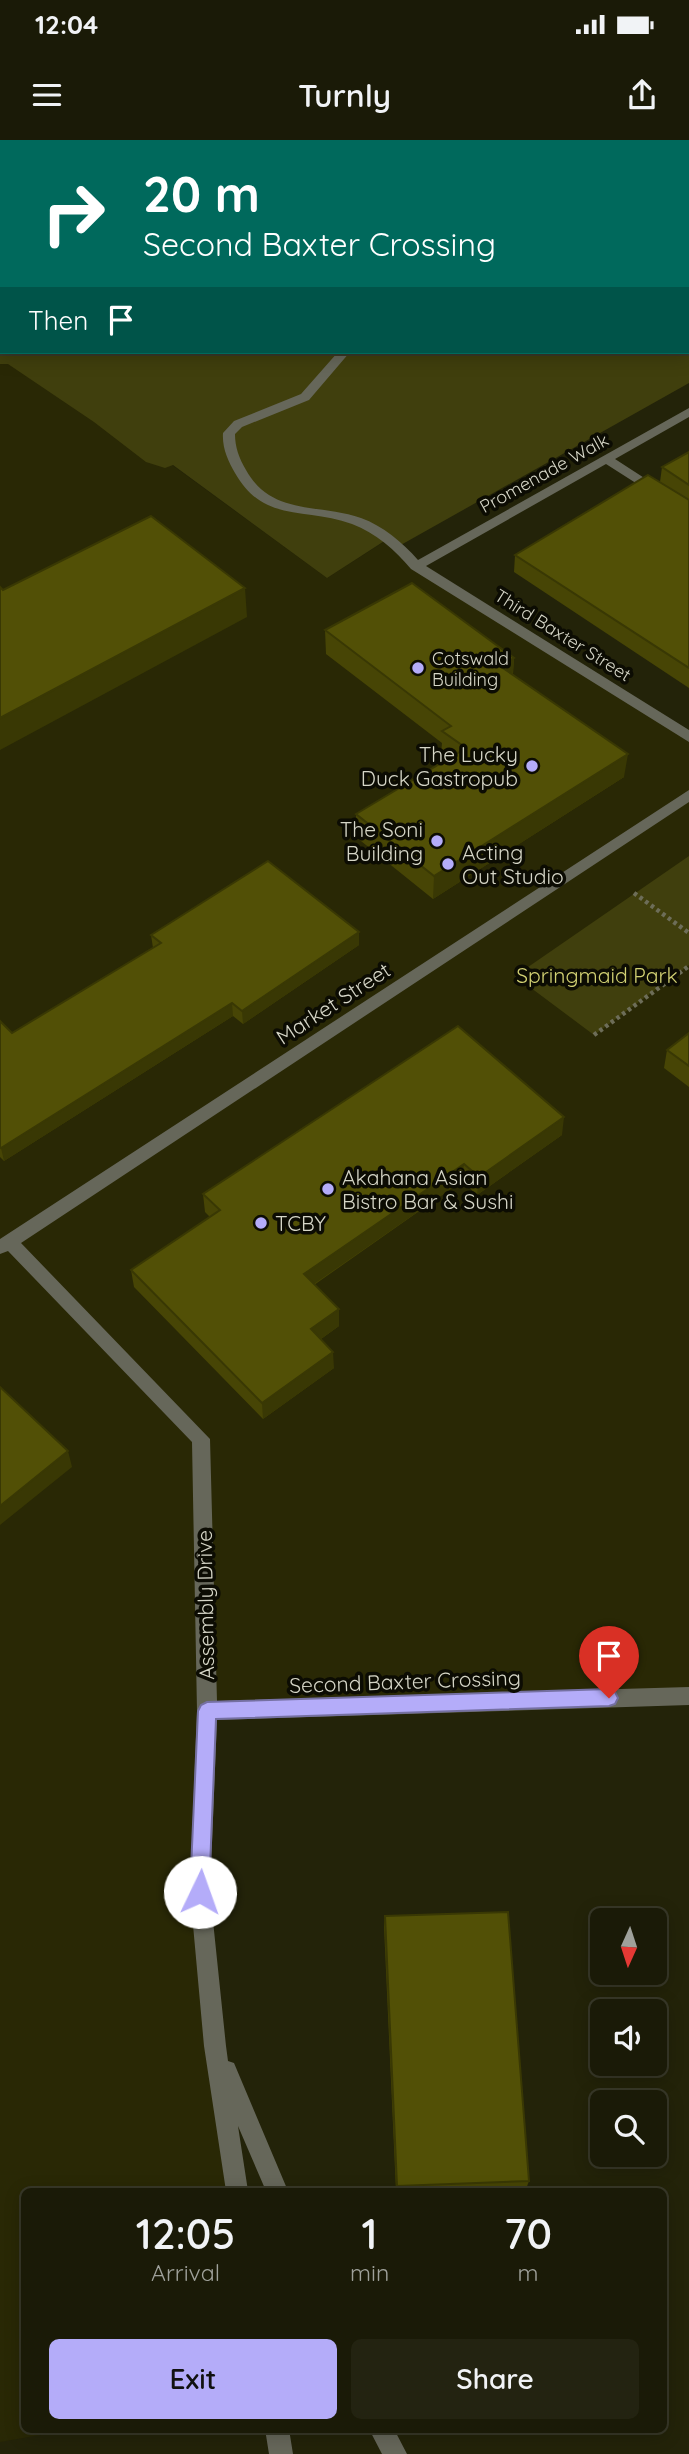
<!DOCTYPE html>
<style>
:root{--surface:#1a1a07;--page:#232311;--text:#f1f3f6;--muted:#9fa19b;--line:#383828;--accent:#b4acf9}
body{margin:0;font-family:Quicksand,sans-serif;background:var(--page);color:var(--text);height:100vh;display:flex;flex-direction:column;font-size:26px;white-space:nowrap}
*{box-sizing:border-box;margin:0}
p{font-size:23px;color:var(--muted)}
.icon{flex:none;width:38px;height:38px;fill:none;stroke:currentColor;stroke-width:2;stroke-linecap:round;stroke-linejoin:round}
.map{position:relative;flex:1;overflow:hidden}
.sheet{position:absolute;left:21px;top:2048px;width:646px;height:245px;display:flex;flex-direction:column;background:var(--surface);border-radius:10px;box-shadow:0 4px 18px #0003,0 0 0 2px var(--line)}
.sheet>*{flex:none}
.guide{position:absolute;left:0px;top:0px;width:690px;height:214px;box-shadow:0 4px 18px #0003,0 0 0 2px var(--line);background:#00695c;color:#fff;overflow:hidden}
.needle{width:46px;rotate:183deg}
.controls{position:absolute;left:590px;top:1768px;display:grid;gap:14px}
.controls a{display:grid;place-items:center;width:77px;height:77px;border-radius:10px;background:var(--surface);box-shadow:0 4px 18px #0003,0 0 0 2px var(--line);font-size:35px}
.pin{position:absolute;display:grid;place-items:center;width:60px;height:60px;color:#fff;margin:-72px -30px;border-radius:50% 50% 50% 0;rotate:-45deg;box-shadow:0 0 7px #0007}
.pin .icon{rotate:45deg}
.me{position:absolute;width:77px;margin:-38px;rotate:3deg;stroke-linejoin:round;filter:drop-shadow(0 0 5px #0008)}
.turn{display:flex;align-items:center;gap:24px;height:147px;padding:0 28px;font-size:32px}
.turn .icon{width:91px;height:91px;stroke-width:2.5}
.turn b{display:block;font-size:49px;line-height:60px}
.then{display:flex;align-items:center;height:66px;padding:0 28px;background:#0003;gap:14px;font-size:26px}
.eta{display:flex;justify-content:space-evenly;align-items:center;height:119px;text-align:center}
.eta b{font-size:42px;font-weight:600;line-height:49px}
.primary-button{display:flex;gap:14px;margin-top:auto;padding:14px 28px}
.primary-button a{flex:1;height:80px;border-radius:10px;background:var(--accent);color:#111;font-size:28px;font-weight:600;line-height:80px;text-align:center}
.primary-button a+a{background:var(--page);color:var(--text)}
.status{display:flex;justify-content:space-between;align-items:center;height:49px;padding:0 35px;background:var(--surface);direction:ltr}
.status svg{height:19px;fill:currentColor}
header{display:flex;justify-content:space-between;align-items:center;height:91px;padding:0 28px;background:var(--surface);font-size:32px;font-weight:600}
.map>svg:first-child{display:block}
.built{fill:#292805}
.green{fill:#403f0d}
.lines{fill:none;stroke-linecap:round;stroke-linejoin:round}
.stream{fill:#0b0b00;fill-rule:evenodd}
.path{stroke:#6d6d58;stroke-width:4.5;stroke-dasharray:3.5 3.5;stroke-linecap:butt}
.minor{fill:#66675a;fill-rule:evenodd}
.highway{fill:#c8c8a9;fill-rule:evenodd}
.wall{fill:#474505}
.shaded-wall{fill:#393804}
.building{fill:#525006;stroke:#393804;stroke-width:2}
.route{fill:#b4acf9;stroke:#7570a2;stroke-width:2}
.poi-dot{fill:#b4acf9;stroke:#0c0c03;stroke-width:2.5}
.labels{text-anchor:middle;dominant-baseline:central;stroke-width:7;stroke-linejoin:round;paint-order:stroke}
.far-street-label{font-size:18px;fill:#d6d6c7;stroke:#0c0c03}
.far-poi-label{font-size:18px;fill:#d6d6c7;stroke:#0c0c03;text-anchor:start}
.poi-label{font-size:21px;fill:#d6d6c7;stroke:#0c0c03;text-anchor:start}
.park-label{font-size:21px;fill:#d2d173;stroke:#0c0c03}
.street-label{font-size:21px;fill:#d6d6c7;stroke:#0c0c03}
</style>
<div class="status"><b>12:04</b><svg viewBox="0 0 49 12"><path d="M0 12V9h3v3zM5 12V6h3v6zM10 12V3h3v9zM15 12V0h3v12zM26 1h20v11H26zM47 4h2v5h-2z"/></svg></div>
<header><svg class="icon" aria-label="menu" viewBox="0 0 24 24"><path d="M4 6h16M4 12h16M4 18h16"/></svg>Turnly<svg class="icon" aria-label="share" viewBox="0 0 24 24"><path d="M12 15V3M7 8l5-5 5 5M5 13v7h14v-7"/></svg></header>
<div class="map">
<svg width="689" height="2314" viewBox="0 0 689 2314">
<rect width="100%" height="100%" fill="#232309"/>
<path class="built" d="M0,199L2,212H17L327,438L390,398L416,426L689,597V1556L208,1571L200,1752L238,2051H24V2289H76L0,2302Z"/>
<path class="green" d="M23,0H689V243L399,406L389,398L327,438L173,325L165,328L146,322L94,282L8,224H0V19L2,17V212H688V2H21Z
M689,716V825L594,895L515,836Z"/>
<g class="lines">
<path class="stream" d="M662,0H672L661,2Z"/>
<path class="path" d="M634,753L689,793
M594,895L689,826"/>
<path class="minor" d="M529,0H540L528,2Z
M338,212H350L309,260L242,287L235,294C235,307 239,318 246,330C272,376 318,363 361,378C383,386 402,402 418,420L689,268V277L615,319L689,367V377L606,324L426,426L689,590V602L411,429C395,410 376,393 352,384C306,367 264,384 235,333C228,321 222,308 223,293L234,281L301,254Z
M689,650V662L21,1103L210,1299L217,1561L689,1547V1565L217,1580L210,1752L226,1906L228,1921L234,1923L288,2051H266L238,1986L248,2051H226L204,1906L190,1752L197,1571L192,1302L8,1111L0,1114V1099Z
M265,2289H289L293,2314H269Z
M369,2289H394L407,2314H382Z"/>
<path class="highway" d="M61,0H75L61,2Z
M0,94H2L0,104Z"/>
</g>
<path class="wall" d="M689,312V548L514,432L515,415L660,342L662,327Z
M325,490L514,518L513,534L624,637L433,759L356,697V674L448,619L441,614L442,603L326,514Z
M359,792V805L243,884L233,876L4,1021L0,1017V881L12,893L153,808L151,795Z
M689,893V947L664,928L667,910Z
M562,995L477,1055L462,1041L314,1145L339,1169V1186L321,1199L334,1228L263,1279L134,1147L131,1130L210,1077L205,1072L203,1054Z
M385,1776L529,2041L526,2049L460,2051H396L384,1787Z"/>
<path class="shaded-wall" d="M428,0H444L443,2H427Z
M245,448L247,477L0,610V578Z
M514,518L512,541L500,526Z
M628,614L624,637L433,759L434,736Z
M359,792V805L243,884L242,871Z
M232,863L233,876L4,1021L1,1008Z
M564,977L562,995L477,1055L479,1037Z
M464,1024L462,1041L304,1151V1134Z
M339,1169V1186L311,1206V1189Z
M333,1212L334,1228L263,1279L262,1263Z
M68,1311L72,1327L0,1385V1366Z"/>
<path class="building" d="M378,0H428L427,2H376Z
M689,312V345L662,327Z
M648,335L689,360V528L515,415Z
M151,376L245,448L0,578V447L3,450Z
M412,443L514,518L500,526L628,614L434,736L356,674L466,608L442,591L451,586L325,490Z
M268,721L359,792L242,871L232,863L1,1008L0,1007V881L12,893L161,803L151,795Z
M458,886L564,977L479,1037L464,1024L304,1134L339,1169L311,1189L333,1212L262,1263L131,1130L220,1070L203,1054Z
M689,893V926L667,910Z
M0,1247L68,1311L0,1366Z
M508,1772L529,2041L397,2046L385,1776Z"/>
<path class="route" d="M609,1549L615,1552L618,1558L615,1564L609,1566L216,1579L209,1752L206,1758L200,1761L193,1758L190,1752L198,1571L201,1565L207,1562Z"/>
<g class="poi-dot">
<circle cx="418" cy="528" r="7"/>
<circle cx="532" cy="626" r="7"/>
<circle cx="437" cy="701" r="7"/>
<circle cx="448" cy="724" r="7"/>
<circle cx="328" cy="1049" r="7"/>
<circle cx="261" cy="1083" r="7"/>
</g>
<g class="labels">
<g class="far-street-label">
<text transform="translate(544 333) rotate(-29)">Promenade Walk</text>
<text transform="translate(563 495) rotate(32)">Third Baxter Street</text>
</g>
<g class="far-poi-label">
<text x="432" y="518">Cotswald<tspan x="432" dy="21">Building</tspan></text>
</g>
<g class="poi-label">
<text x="518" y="614" text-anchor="end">The Lucky<tspan x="518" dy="24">Duck Gastropub</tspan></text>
<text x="423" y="689" text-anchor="end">The Soni<tspan x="423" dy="24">Building</tspan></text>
<text x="462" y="712">Acting<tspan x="462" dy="24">Out Studio</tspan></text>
<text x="342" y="1037">Akahana Asian<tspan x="342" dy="24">Bistro Bar &amp; Sushi</tspan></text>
<text x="275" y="1083">TCBY</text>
</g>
<g class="park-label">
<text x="597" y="835">Springmaid Park</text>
</g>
<g class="street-label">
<text transform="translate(333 863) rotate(-33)">Market Street</text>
<text transform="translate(205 1465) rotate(-91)">Assembly Drive</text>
<text transform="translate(405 1541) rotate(-2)">Second Baxter Crossing</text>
</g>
</g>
</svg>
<div class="controls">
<a><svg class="needle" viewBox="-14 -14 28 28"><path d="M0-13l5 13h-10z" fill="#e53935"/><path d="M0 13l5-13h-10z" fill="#9fa19b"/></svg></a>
<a><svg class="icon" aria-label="sound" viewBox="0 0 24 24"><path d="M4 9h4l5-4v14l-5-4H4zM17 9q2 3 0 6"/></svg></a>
<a><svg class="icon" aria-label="search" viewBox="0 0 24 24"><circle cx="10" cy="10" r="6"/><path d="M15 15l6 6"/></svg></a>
</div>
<div class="pin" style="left:609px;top:1558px;background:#d93025"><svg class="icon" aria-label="arrive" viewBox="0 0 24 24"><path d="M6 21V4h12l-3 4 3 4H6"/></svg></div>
<svg class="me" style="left:200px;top:1752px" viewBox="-20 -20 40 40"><circle r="19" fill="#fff"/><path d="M0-13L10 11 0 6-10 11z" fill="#b4acf9"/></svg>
<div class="guide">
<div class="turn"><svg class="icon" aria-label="right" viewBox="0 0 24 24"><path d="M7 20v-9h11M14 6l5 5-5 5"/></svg><div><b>20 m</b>Second Baxter Crossing</div></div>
<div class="then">Then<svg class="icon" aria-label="arrive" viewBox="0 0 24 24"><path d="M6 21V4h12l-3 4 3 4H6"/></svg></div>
</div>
<section class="sheet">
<div class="eta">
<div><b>12:05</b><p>Arrival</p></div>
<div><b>1</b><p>min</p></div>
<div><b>70</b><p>m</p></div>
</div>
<div class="primary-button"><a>Exit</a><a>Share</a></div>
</section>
</div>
